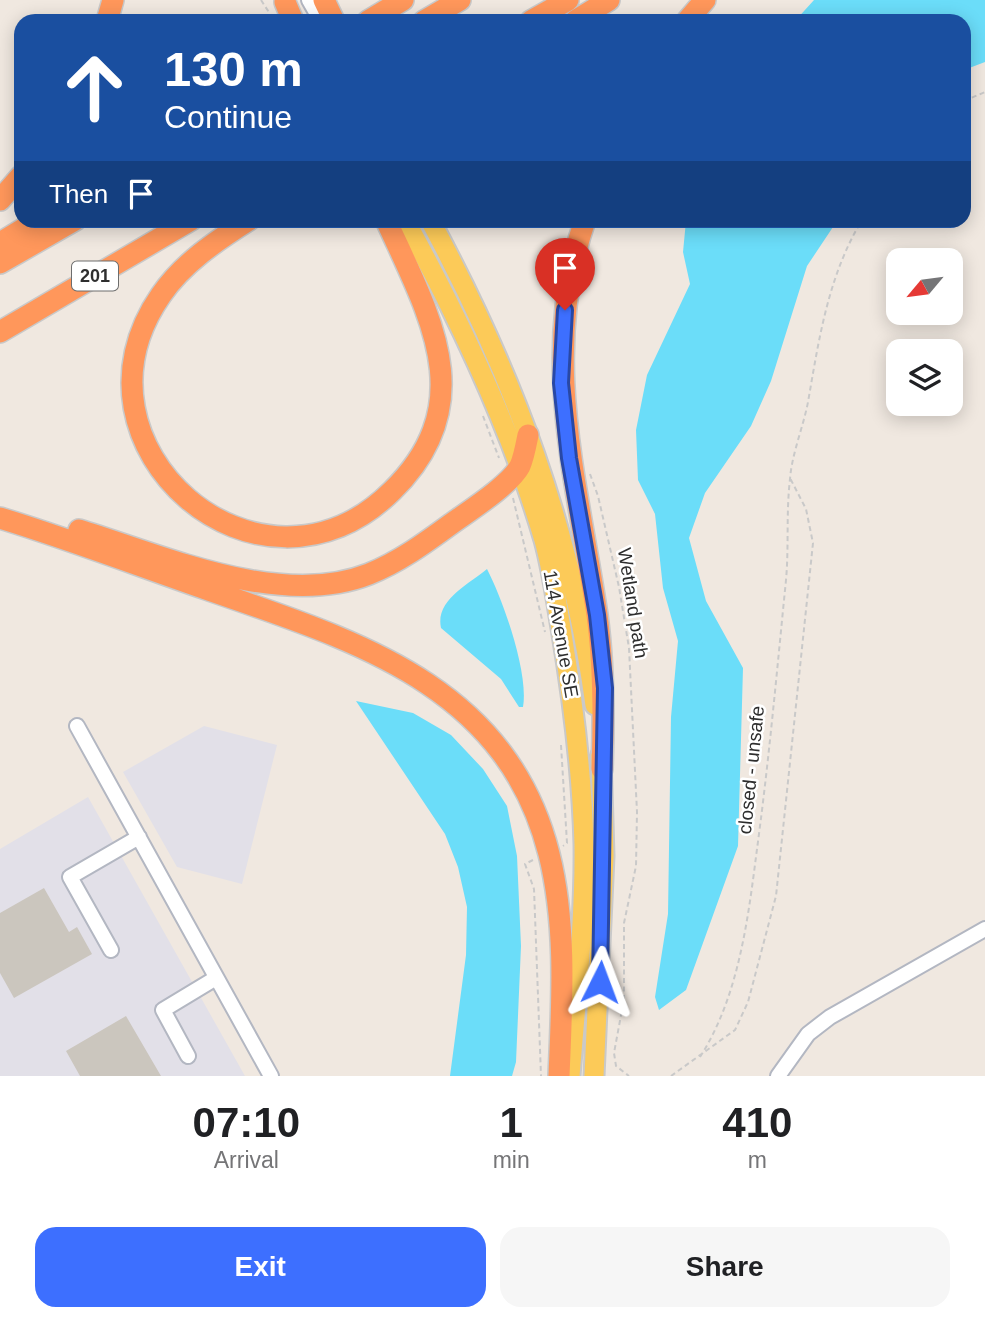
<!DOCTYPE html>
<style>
:root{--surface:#fff;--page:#f6f6f6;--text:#202124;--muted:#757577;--accent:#3d6fff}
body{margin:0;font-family:Arial,sans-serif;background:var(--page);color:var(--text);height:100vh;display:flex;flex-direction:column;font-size:26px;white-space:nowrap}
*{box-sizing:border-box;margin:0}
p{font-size:23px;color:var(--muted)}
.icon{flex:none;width:38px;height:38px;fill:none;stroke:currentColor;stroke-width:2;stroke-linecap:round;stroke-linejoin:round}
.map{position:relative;height:1076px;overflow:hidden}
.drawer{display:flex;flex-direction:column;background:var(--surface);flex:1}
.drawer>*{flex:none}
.top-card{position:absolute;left:14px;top:14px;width:957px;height:214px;border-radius:21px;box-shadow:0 4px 18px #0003;background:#1a4fa0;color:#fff;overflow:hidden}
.needle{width:46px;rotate:241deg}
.buttons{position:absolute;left:886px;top:248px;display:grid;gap:14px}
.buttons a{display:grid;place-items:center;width:77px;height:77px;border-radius:14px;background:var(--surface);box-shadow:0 4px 18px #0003;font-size:35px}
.pin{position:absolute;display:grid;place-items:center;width:60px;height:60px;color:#fff;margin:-72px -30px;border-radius:50% 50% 50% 0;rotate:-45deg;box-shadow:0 0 7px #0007}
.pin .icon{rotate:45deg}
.me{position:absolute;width:77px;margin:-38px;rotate:3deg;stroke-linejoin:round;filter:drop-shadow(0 0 5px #0008)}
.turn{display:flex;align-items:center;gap:24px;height:147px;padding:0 35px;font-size:32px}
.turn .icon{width:91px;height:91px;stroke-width:2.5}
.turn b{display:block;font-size:49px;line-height:60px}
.then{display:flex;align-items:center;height:66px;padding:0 35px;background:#0003;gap:14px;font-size:26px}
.eta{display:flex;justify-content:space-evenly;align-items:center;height:119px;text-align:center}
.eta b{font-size:42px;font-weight:700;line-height:49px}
.cta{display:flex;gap:14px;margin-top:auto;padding:14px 35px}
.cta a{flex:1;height:80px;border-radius:21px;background:var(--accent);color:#fff;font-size:28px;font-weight:700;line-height:80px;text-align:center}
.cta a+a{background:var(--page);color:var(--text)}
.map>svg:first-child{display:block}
.industrial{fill:#e2e0e8}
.water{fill:#6bddf9}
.building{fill:#cbc6be}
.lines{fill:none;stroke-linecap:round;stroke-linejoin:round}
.minor-casing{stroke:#b3b7c2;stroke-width:18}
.major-casing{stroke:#c9c9c9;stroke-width:23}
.highway-casing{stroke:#c9c9c9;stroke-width:24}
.path{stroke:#c9c9c9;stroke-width:2;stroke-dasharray:5 3.5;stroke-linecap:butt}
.minor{stroke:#fff;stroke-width:14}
.major{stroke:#fcca58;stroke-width:19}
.highway{stroke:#ff975b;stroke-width:21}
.route-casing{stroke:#2848a6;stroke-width:18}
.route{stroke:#3d6fff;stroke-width:12}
.labels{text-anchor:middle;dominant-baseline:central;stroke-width:5;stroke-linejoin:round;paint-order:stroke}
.shield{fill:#fff;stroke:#6d6d6d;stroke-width:2}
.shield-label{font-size:18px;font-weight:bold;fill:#2e2e2e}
.street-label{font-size:19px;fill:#2e2e2e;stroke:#fff}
</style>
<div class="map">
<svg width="985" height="1076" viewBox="0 0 985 1076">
<rect width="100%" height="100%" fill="#f0e8e0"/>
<path class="industrial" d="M204,726L277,745L242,884L177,867L123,772Z
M88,797L245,1076H0V849Z"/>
<path class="water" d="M814,0H985V62L964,70V21H795Z
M686,221H837L807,266L771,381L751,426L705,493L689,538L706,601L743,668L738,846L686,990L659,1010L655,997L668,914L671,717L678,641L663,588L655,514L638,480L636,430L647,375L690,284L683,252Z
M487,569C503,600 529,673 523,707H519L501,679L441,628C435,600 468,585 487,569Z
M356,701L413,713L451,735L483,769L507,806L517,856L521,946L516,1062L512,1076H450L466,955L467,907L458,867L445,834Z"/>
<path class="building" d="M44,888L69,932L77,927L92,954L14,998L0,973V913Z
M126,1016L161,1076H80L66,1051Z"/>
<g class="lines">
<g class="minor-casing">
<path id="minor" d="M309,0L321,21
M77,726L271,1076
M111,950L70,877L139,837
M188,1056L163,1010L216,978
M778,1076L808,1034L830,1017L985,929"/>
</g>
<g class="major-casing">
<path id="major" d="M405,220C461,322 511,428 544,540C552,569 556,599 561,628C573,700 582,771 584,844C585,921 576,999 570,1076
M430,220C514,376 571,529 595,705
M594,1076L604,856L601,755"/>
</g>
<g class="highway-casing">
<path id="highway" d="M324,0L334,21
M285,2L293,21
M107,21L113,0
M368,21L403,0
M424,21L460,0
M531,21L568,0
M575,21L609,0
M687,21L705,0
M0,200L21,176
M249,220C216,241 183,263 161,295C56,446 260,622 392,491C482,403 429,315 386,220
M585,220C539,355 577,480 597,615C604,667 604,717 602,769
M0,243L38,220
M0,263L75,220
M0,332L191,220
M0,518C69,539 137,565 206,589C352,640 506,683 549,854C567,926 562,1003 559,1076
M79,530C164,556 281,609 369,574C399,562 425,543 451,524C469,511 510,485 520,466C524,457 526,445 528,435"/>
</g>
<path class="path" d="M261,0L274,20
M964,101L985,92
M483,416L499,458
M590,474L598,496L619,587L629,648L637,812L636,866L624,923V999L614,1053L616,1066L629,1076
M513,498L545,632
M561,745L567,843L563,846
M533,860L525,864L534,889L541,1076
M700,1057C739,996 748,919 757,849C769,760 777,670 786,580C789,547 786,513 790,479C792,453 803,428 808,402C819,339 828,276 862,220
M671,1076L735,1030L748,1002L776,896L813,543L806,509L790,478"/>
<use href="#minor" class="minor"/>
<use href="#major" class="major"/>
<use href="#highway" class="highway"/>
</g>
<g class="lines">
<g class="route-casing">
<path id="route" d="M565,310L561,383L569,458L597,615L605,688L600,982"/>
</g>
<use href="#route" class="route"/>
</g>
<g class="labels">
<rect class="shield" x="72" y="261.5" width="46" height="29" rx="5"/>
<g class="shield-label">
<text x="95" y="276">201</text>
</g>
<g class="street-label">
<text transform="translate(633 603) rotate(81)">Wetland path</text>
<text transform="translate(561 634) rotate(80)">114 Avenue SE</text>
<text transform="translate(751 770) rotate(-84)">closed - unsafe</text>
</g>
</g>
</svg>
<div class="buttons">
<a><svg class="needle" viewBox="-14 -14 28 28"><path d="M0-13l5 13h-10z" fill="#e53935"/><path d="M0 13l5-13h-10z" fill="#757577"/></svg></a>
<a><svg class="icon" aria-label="layers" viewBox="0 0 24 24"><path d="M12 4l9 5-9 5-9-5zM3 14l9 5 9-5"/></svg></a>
</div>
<div class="pin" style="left:565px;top:310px;background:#d93025"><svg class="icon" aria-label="arrive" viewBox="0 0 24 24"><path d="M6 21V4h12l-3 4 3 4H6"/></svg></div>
<svg class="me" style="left:600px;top:982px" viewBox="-20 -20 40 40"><path d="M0-17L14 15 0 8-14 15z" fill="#3d6fff" stroke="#fff" stroke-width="4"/></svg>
<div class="top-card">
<div class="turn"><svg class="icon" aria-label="ahead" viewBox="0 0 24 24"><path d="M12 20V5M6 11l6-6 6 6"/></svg><div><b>130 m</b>Continue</div></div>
<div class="then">Then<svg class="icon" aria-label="arrive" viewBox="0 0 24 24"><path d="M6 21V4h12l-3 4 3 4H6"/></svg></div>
</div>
</div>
<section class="drawer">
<div class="eta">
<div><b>07:10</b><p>Arrival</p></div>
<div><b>1</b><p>min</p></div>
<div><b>410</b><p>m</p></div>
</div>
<div class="cta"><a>Exit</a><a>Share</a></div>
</section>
